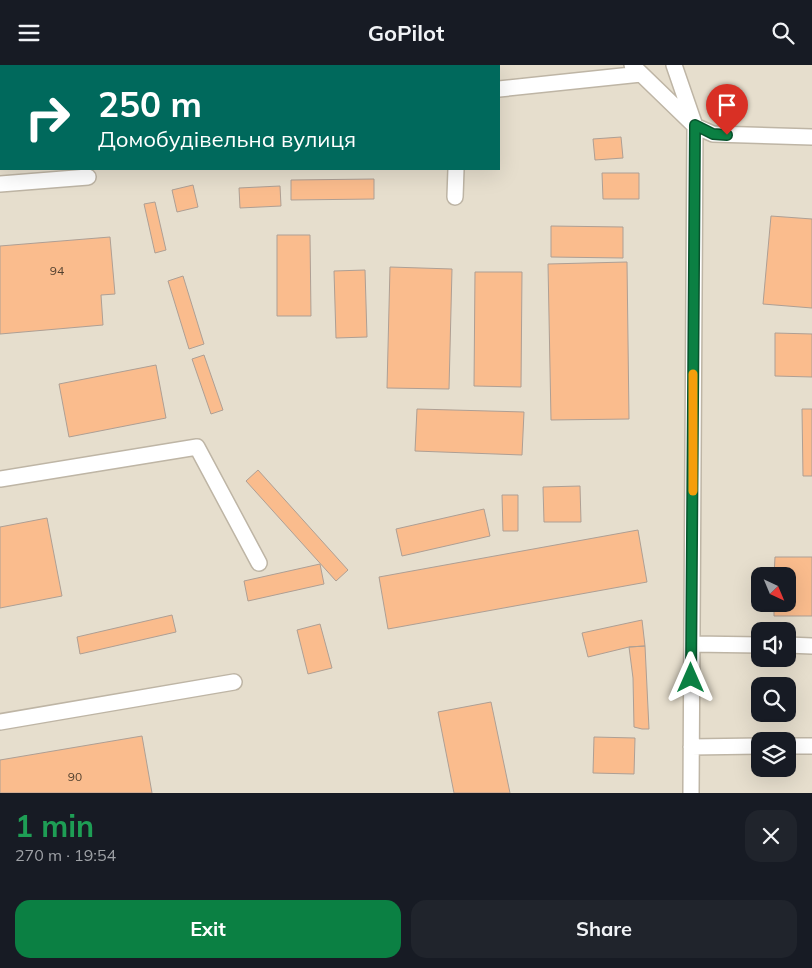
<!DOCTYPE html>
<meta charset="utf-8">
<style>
:root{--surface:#171b24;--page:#20242c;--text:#f1f3f6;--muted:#9ea1a6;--accent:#0b8043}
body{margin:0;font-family:Mulish,sans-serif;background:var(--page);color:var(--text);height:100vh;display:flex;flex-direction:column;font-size:19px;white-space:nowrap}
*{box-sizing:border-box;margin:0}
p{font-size:16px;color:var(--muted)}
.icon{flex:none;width:28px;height:28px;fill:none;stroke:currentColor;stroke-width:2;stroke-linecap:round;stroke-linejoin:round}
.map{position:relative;height:728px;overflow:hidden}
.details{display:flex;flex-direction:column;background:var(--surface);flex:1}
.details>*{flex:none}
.guide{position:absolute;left:0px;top:0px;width:500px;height:105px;box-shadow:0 5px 20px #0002;background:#00695c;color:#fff;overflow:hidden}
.needle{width:32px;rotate:136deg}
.tools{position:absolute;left:751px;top:502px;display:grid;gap:10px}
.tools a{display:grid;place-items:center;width:45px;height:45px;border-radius:10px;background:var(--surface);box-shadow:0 5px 20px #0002;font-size:25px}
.pin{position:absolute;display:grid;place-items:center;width:42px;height:42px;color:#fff;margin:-51px -21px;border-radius:50% 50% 50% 0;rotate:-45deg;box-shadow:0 0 5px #0007}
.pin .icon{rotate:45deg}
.me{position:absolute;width:55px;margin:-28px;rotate:0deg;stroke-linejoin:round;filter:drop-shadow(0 0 4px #0008)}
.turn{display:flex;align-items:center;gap:18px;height:105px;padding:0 15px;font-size:22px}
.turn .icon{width:65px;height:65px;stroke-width:2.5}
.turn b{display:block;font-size:35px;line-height:42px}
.round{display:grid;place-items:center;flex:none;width:52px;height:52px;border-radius:15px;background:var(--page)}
.headline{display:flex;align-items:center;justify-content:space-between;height:85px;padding:0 15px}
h1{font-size:30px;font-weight:700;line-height:38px;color:#1e9e55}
.action{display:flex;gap:10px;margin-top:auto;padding:10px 15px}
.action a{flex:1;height:58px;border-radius:15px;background:var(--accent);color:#fff;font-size:20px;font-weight:700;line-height:58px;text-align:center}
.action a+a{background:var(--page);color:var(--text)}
header{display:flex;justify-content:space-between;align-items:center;height:65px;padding:0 15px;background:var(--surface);font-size:22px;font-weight:700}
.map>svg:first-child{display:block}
.building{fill:#fabc8d;stroke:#ae9f94}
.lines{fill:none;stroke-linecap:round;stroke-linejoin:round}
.minor-casing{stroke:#beb5a5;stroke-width:18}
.minor{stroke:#fff;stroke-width:15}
.route-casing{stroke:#07532c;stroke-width:12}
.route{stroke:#0b8043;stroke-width:9}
.slow{stroke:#f59e0b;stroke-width:9}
.labels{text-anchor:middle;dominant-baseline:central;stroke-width:4;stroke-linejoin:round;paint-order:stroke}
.number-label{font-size:12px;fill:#51402f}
</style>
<header><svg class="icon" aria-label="menu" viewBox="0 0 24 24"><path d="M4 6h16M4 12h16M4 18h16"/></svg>GoPilot<svg class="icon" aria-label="search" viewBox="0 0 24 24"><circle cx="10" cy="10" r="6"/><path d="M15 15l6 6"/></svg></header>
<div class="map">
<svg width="812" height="728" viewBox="0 0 812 728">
<rect width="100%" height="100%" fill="#e6decd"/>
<path class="building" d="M621,72L623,93L595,95L593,74Z
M602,108H639V134H603Z
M374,114V134L291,135V115Z
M193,120L198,142L177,147L172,125Z
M280,121L281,141L240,143L239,123Z
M155,137L166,185L155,188L144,139Z
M771,151L812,154V243L763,239Z
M551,161L623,162V193L551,192Z
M277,170H310L311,251H277Z
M110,172L115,229L101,230L103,260L0,269V181Z
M627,197L629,354L551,355L548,199Z
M390,202L452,204L449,324L387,323Z
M365,205L367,272L336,273L334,206Z
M475,207H522L521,322L474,321Z
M183,211L204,279L189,284L168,216Z
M775,268L812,269V312L775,311Z
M204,290L223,345L211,349L192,294Z
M156,300L166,353L69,372L59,319Z
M417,344L524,347L522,390L415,386Z
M802,344H812V411H803Z
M258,405L348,505L336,516L246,416Z
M580,421L581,457H544L543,422Z
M502,430H518V466H503Z
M484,444L490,471L402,491L396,464Z
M47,453L62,531L0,543V462Z
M638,465L647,517L388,564L379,512Z
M775,492H812V551H774V539H788V511H774Z
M320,499L324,519L248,536L244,516Z
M172,550L176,567L80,589L77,572Z
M642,555L645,581L629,582L588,592L582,568Z
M320,559L332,603L308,609L297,565Z
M645,581L649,664H642L634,662L633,613L629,582Z
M491,637L510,728H454L438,647Z
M142,671L152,728H0V695Z
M594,672L635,673L634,709L593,708Z"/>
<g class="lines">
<g class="minor-casing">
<path id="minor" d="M632,0L695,61L713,69L812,72
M674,0L695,61L691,728
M499,24L641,9
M0,119L88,112
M455,132L456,104
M0,414L197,382L259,498
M692,579L760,580
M788,580L812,581
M0,657L234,617
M788,681H812
M691,682L760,681"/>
</g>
<use href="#minor" class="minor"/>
</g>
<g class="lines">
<g class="route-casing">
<path id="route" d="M691,613L695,60L713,69L727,70"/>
</g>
<use href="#route" class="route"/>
<path class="slow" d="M693,426V309"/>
</g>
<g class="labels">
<g class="number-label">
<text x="57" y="205">94</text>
<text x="75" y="711">90</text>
</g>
</g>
</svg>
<div class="tools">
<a><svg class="needle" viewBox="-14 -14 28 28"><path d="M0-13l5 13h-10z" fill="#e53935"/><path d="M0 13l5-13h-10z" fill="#9ea1a6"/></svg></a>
<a><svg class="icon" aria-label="sound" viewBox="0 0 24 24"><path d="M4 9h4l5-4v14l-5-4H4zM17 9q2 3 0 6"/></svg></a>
<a><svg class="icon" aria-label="search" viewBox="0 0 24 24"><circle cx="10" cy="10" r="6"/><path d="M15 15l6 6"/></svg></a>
<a><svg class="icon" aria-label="layers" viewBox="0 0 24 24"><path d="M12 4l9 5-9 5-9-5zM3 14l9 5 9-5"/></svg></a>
</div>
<div class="pin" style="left:727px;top:70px;background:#d93025"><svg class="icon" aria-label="arrive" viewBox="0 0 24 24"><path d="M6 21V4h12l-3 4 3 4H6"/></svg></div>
<svg class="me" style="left:691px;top:613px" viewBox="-20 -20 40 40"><path d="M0-17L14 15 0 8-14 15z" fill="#0b8043" stroke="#fff" stroke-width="4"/></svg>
<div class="guide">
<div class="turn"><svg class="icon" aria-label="right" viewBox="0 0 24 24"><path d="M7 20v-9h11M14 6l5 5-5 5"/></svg><div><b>250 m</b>Домобудівельна вулиця</div></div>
</div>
</div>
<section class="details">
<div class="headline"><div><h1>1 min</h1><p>270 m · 19:54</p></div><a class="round"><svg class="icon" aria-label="close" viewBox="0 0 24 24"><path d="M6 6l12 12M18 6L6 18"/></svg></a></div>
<div class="action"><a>Exit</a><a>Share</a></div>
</section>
